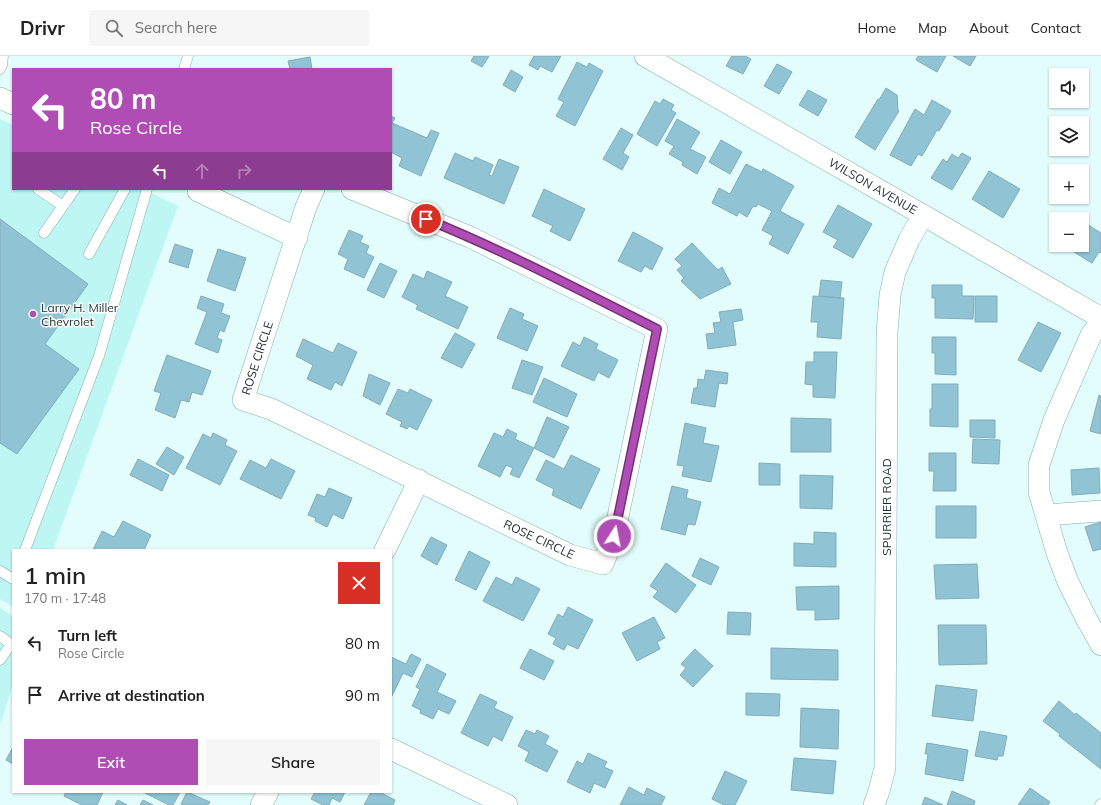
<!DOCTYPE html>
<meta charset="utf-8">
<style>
:root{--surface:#fff;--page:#f6f6f6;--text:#222;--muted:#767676;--line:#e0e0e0;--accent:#b04db5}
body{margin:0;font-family:Mulish,sans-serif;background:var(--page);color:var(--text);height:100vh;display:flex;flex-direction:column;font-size:15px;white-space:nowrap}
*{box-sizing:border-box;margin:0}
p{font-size:13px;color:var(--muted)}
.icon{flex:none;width:22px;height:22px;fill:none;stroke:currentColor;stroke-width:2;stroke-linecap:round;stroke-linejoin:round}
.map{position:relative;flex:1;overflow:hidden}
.sheet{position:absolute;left:12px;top:493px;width:380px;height:244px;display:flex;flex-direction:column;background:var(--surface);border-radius:0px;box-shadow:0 1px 3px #0004}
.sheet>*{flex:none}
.banner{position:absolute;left:12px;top:12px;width:380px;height:122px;border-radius:0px;box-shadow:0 1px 3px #0004;background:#b04db5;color:#fff;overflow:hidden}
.buttons{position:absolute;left:1049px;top:12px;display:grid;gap:8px}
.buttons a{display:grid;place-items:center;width:40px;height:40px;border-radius:0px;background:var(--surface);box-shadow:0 1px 3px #0004;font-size:20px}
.pin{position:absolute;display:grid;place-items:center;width:34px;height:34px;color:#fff;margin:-17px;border:2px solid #fff;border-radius:50%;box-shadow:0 1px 4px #0007}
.me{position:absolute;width:44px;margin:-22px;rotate:11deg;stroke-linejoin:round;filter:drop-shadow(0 0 3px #0008)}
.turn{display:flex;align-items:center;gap:14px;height:84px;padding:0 12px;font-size:18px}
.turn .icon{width:52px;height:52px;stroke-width:2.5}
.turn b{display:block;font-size:28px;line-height:34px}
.lanes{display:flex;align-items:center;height:38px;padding:0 12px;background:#0003;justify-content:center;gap:20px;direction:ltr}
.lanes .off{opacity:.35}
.round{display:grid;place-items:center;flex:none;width:42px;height:42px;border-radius:0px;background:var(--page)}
.overview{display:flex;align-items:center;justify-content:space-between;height:68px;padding:0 12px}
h1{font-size:24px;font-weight:600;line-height:30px}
.primary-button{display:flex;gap:8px;margin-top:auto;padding:8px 12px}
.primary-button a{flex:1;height:46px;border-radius:0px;background:var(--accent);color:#fff;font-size:16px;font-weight:600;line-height:46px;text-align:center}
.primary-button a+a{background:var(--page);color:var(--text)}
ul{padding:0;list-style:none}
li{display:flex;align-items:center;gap:12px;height:52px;padding:0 12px}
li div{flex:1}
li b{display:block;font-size:15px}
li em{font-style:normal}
header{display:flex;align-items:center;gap:24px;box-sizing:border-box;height:56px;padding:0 20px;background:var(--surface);border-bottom:1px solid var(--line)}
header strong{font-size:19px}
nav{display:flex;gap:22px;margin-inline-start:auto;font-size:14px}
.search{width:280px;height:36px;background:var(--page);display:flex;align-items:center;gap:10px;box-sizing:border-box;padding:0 14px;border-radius:0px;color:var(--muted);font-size:15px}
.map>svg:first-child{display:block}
.built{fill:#bef6f3}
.building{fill:#90c4d4;stroke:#83abb8}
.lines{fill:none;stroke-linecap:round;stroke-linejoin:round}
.service-casing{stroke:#81adab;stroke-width:11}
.minor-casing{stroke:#81adab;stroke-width:22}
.service{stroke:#fff;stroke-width:10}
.minor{stroke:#fff;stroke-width:21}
.route-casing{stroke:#723276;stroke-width:10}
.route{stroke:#b04db5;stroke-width:7}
.poi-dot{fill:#b04db5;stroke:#fff;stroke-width:1.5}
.labels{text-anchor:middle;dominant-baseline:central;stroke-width:3;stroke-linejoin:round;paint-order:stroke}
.street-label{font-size:12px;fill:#1b2d2c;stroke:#fff}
.poi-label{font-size:12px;fill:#1b2d2c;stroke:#fff;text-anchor:start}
</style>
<header>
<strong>Drivr</strong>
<div class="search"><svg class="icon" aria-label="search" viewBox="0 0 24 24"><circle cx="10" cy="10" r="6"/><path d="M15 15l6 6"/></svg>Search here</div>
<nav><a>Home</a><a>Map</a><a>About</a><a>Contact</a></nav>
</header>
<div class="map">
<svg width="1101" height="749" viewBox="0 0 1101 749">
<rect width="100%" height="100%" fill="#e2fdfc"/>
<path class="built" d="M0,63L13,69V133H143L178,150L53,494H13V551L0,543Z
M0,552L13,561V628L0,669Z"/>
<path class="building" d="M474,0H489L482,11L471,5Z
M534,0H561L552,16L540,10L538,14L529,9Z
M732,0H745L751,3L743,18L726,10Z
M918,0H946L937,16L916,4Z
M953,0H976L970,10Z
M310,1L312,13H290L288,5Z
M577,6L587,11L589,7L603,15L575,70L556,60L564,46L558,43Z
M777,8L792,16L779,38L764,30Z
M511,14L523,21L515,36L503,29Z
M886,32L897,39L898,54L899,55L875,94L855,81L878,43L879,44Z
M808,34L827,44L818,60L799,49Z
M663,43L674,49L671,54L676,57L657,90L637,78L655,45L660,48Z
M932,44L951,55L939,75L937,74L922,100L918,98L911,110L890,99L915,53L924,59Z
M391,60L395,62L392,67L427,82L431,74L439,77L421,120L399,110L402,102L391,96Z
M677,63L700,76L690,93L706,101L697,118L682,109L683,106L669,98L674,90L665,85Z
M621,72L633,79L623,97L629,101L622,114L603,103Z
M721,84L742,96L730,118L709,106Z
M455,97L473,105L475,101L493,109L489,119L492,120L499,103L519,111L504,148L444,122Z
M962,97L971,102L952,134L931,122L943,103L947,106L952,98L958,102Z
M746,108L762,116L763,113L794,130L780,155L804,168L788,198L769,188L773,180L762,174L772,155L758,148L756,151L753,150L747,161L739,156L737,160L712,147L719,132L730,138Z
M989,115L1020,133L1003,162L972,143Z
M544,133L585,153L570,185L550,175L553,170L532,160Z
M838,149L872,168L853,202L833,191L838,184L823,176Z
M0,163L88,228L45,288L79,313L17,398L0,387Z
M1085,167L1101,177V197L1099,196L1092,207L1069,193L1071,189H1082V172Z
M349,174L363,180L360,186L369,190L366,197L374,201L364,222L344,213L348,203L338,198Z
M633,176L663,192L652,214L645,210L641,216L618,205Z
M692,187L718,214L722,211L731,228L700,243L681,225L684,222L677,214L682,210L675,203Z
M175,188L193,194L188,212L169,206Z
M218,193L246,202L235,235L207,225Z
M380,207L397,215L384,242L367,234Z
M427,215L452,226L445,240L468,251L458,273L416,253L418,249L402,241L413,218L424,223Z
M821,224L842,226L840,242L819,240Z
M932,229H962V240H974L973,263L935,262V242H932Z
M201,240L224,248L221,257L230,260L224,276L220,274L217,282L222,284L218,297L195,288L207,256L197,252Z
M813,240L844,242L841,283L817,281L818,266H811Z
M975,240H997V266H975Z
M510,252L524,258L522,263L538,270L527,295L497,282Z
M741,253L743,264L733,266L736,289L708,293L706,278L715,277L713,267L721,266L719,256Z
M1038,266L1061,277L1041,316L1018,304Z
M455,277L475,288L462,312L441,302Z
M584,281L598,288L596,293L618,304L609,322L598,316L594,325L561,310L573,286L580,290Z
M932,281H956V319L935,318V297H932Z
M303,283L333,297L338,287L357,296L342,330L335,326L331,334L307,323L313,309L296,300Z
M814,296H837L835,342L813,341V329L805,328L806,306H814Z
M167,299L211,315L202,339L192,336L189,346L181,344L175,362L155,354L161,337L154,335Z
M522,304L543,311L532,339L512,332Z
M706,314L728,317L727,328L719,327L715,351L691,347L694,332H697L698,323L704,324Z
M369,318L390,327L380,349L363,340Z
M544,322L577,338L567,361L533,346Z
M932,328H958V371L930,370V353H932Z
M398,333L408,337L410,333L432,344L417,374L409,370L407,373L400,370L402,366L386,358Z
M1099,339L1101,340V378L1090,375Z
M547,361L569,371L554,402L534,392Z
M791,362L831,363V396H791Z
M970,364H995V382L970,381Z
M685,367L706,372L703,387L719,390L711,426L682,420L684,410L677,409Z
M507,373L517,378L515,383L534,392L519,422L510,418L513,412L506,409L500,421L478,410L494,377L503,381Z
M213,377L227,384L225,389L237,395L220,429L186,412L203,378L211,382Z
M973,383L1000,384L999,408L972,407Z
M167,391L184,401L174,419L156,408Z
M929,397H956V435H933L934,415H929Z
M571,399L600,413L581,453L552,439L554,433L536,424L546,404L564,413Z
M138,403L169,419L162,435L130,419Z
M271,403L295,415L281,443L240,423L250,404L266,412Z
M759,407L780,408V429H759Z
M1099,412L1100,437L1072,439L1071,414Z
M800,419L833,420L832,453L800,452Z
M672,430L688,434L686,442L701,446L695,469L688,468L685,479L661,473Z
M329,432L352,442L343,463L333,458L327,471L315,465L316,462L308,459L317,438L325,441Z
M936,450H976V482H936Z
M123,465L151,479L144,494H93L102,475L114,481Z
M1101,466V493L1093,495L1085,471Z
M814,476L836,477V511L794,510V487L814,488Z
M431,481L447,489L437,509L421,500Z
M469,495L490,506L476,534L455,524Z
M700,502L719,511L711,529L692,520Z
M666,507L696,529L676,557L653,541L658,535L650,530Z
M977,508L979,542L936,543L934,509Z
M496,521L512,529L516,521L540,533L523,565L483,545Z
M839,530V563L815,564V554H797L796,531Z
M568,551L593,564L578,593L567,588L564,594L553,588L556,582L548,578L558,558L563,561Z
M728,556L751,557L750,579L727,578Z
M654,561L665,582L657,586L660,593L637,605L622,577Z
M938,569H986L987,608L939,609Z
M771,592L838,594V624L771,623Z
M530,593L554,605L544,624L520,612Z
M695,593L713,610L693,631L680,619L686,612L681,608Z
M411,598L421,603L412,621L403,617L392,640L391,601L406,608Z
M427,608L446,618L437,636L456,645L449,658L438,653L433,663L420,657L421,654L412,650L420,633L416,631Z
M936,629L977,634L973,665L932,660Z
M746,637L780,638L779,660L746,659Z
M480,638L497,646L494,652L513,661L502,685L493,680L488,690L461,677Z
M1059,645L1075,659L1076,657L1101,677V713L1059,680L1060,678L1043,665Z
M801,652L839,654L838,693L800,691Z
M526,674L535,678L537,674L549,680L545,688L558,695L547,716L525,705L529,696L518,690Z
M980,675L1007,680L1003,700H998L997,704L975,700Z
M927,687L968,694L963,725L925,718L928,698H925Z
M13,691V708L6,704Z
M588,697L607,706L604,711L613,715L605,732L594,727L590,737L567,726L577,705L583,708Z
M794,702L836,705L833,738L791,734Z
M725,715L747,725L735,749H724L712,743Z
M629,731L644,739L647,732L665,741L661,749H620Z
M1030,732L1050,746L1048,749H1018Z
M952,735L975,745L974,749H947Z
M66,736H103L97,749H82L64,740Z
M143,736H180L173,749H169Z
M187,736L210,746L208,749H184L181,748Z
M315,736H345L340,746L332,742L329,749H323L311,743Z
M371,736H379L395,744L393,749H364Z
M925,741L943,749H922Z
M118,744L127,749H115Z
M143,744L153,749H140Z"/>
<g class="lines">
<g class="service-casing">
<path id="service" d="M0,13L2,9L3,0
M184,13L188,0
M38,133L63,150L75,133
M44,177L63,150
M89,198L125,133
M25,494L99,300L147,133
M0,515L13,523
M0,580L11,588L0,604
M1100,749L1101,748"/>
</g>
<g class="minor-casing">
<path id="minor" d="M645,0L923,159L1101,262
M0,42L13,48
M314,133L306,151L243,344L271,353L570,499L603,508L614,480L657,273L470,181L352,133
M198,135L297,182
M1101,266L1091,279L1054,364L1039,409V436L1057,497L1068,526L1086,562L1101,589
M1046,459L1101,455
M385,494L419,424
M391,693L507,749
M261,749L268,736
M874,749L879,735L885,712L887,277L890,239L895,216L909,184L923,159"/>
</g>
<use href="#service" class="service"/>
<use href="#minor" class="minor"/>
</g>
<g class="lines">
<g class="route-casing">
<path id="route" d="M426,163C505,195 581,235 657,273L614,480"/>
</g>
<use href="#route" class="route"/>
</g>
<circle class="poi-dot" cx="33" cy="258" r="4"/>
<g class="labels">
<g class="street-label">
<text transform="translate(873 130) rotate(30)">WILSON AVENUE</text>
<text transform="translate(257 302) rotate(-72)">ROSE CIRCLE</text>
<text transform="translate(886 451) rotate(-90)">SPURRIER ROAD</text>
<text transform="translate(539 483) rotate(25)">ROSE CIRCLE</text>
</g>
<g class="poi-label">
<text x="41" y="251">Larry H. Miller<tspan x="41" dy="14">Chevrolet</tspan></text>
</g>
</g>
</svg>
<div class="buttons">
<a><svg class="icon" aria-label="sound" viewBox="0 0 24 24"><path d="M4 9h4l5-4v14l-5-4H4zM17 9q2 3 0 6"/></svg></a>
<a><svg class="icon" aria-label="layers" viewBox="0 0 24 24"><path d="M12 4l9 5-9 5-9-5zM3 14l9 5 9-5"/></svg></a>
<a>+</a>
<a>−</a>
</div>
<div class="pin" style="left:426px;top:163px;background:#d93025"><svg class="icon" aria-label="arrive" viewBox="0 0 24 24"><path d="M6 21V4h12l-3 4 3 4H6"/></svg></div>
<svg class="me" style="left:614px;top:480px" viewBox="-20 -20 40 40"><circle r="17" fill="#b04db5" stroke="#fff" stroke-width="3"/><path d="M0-11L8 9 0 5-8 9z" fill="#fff"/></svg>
<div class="banner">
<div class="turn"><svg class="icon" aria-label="left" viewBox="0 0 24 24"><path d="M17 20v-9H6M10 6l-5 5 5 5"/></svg><div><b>80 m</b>Rose Circle</div></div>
<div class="lanes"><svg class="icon" aria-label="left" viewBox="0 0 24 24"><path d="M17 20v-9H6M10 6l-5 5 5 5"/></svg><svg class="icon off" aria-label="ahead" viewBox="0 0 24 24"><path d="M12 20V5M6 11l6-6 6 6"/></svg><svg class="icon off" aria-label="right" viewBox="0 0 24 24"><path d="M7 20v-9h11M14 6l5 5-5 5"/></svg></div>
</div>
<section class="sheet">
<div class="overview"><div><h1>1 min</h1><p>170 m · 17:48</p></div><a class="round" style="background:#d93025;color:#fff"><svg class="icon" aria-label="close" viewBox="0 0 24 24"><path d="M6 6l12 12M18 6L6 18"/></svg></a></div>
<ul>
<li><svg class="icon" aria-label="left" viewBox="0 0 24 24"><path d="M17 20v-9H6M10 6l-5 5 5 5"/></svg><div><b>Turn left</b><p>Rose Circle</p></div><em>80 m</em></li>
<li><svg class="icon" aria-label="arrive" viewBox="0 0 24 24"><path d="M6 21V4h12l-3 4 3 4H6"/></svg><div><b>Arrive at destination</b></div><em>90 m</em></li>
</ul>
<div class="primary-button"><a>Exit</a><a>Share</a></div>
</section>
</div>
